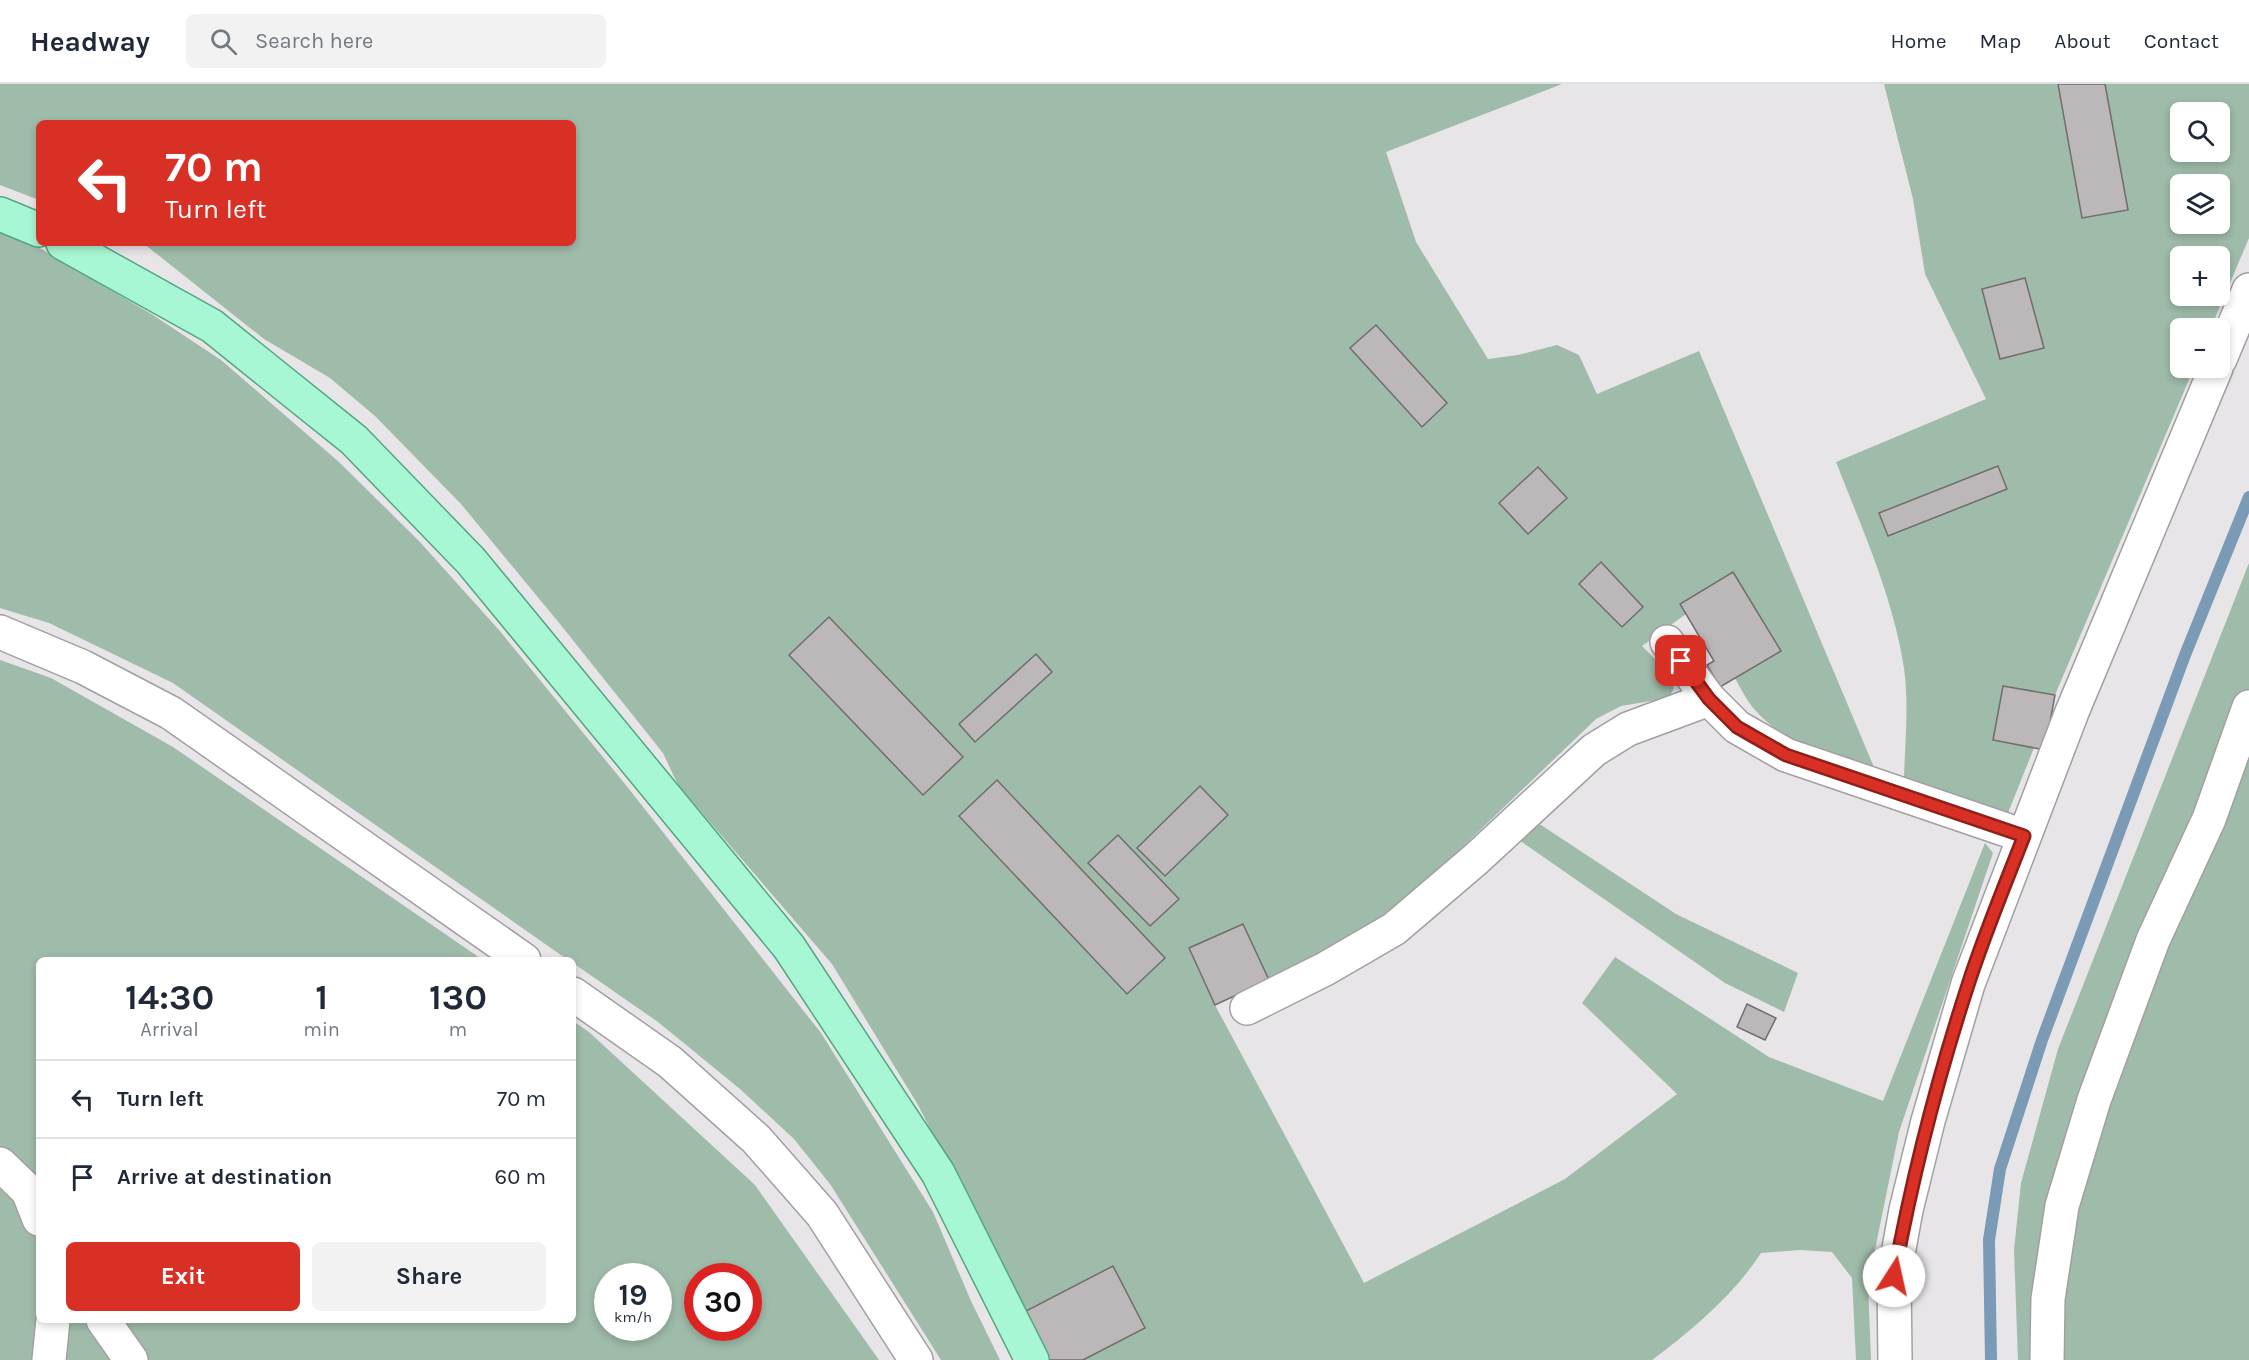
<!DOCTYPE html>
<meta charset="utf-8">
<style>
:root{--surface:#fff;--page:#f2f2f3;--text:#1f2937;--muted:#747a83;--line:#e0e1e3;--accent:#d93025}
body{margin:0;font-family:Karla,sans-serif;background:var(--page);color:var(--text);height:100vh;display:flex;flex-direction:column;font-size:22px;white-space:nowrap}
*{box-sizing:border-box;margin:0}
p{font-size:20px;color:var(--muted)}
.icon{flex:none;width:33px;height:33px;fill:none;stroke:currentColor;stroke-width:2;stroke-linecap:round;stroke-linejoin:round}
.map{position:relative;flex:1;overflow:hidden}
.side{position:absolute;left:36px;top:873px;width:540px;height:366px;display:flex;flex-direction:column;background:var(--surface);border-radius:9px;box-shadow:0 3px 9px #0003}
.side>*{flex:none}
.hud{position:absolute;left:36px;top:36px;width:540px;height:126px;border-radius:9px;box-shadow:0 3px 9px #0003;background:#d93025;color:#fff;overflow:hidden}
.fabs{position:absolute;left:2170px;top:18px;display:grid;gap:12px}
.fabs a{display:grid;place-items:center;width:60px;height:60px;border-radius:9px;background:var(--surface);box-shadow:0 3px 9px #0003;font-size:30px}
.speed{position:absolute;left:594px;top:1179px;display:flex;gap:12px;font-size:30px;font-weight:700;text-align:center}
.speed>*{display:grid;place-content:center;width:78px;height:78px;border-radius:50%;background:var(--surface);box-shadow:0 3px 9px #0003;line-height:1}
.speed small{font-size:15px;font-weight:400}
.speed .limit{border:9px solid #d22;background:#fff;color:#111}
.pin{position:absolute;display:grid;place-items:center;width:51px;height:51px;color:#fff;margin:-26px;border-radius:12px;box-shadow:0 3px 9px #0006}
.me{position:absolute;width:66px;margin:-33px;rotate:10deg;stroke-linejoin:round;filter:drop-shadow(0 0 4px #0008)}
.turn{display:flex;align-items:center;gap:21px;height:126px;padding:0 30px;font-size:27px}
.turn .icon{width:78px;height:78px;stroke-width:2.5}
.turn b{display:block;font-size:42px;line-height:51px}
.eta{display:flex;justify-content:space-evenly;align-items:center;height:102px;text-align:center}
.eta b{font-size:36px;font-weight:700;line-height:42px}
.action{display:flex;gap:12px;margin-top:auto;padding:12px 30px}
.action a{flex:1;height:69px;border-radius:9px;background:var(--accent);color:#fff;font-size:24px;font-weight:700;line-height:69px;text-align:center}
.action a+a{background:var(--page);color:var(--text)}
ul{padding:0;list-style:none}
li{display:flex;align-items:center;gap:18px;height:78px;padding:0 30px;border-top:2px solid var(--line)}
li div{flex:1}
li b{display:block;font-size:22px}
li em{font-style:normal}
header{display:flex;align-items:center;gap:36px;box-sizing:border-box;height:84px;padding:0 30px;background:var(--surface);border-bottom:2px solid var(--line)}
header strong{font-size:28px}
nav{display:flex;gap:33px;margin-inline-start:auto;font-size:21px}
.search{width:420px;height:54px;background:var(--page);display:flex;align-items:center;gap:15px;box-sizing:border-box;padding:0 21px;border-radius:9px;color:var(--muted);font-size:22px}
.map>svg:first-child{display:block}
.green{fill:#9fbba9;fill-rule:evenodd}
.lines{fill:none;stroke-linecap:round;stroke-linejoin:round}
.stream{stroke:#7a9ab5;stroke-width:12}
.building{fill:#bcb7b9;stroke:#716c6e;stroke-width:1.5}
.minor-casing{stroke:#a29fa3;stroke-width:36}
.major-casing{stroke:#52a781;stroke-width:36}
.minor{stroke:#fff;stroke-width:33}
.major{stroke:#a8f7d4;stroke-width:33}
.route-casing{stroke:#8d1f18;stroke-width:15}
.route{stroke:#d93025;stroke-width:10}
</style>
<header>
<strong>Headway</strong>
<div class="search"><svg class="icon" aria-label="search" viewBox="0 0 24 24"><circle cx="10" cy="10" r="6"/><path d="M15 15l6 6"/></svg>Search here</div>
<nav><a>Home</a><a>Map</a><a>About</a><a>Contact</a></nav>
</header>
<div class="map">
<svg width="2249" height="1276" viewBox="0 0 2249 1276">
<rect width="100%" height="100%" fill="#e8e5e9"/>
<path class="green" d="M0,0H1562L1386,68L1416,158L1488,275L1518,271L1557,261L1579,271L1597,310L1699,267L1876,688C1835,672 1785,661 1755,626C1747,617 1741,605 1735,594L1781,567L1733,488L1681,519L1686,530L1642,562L1667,587L1674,604L1669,614L1621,622L1596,635L1384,838L1269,896L1243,840L1190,864L1215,921L1364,1199L1565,1095L1677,1010L1582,919L1615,873L1769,973L1883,1017L1985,759L1993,769L1899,1048L1868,1200L1871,1276H1856L1852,1194L1832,1168L1800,1166L1761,1169C1734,1211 1692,1246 1652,1276H1049L918,1021L832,880L678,701L663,669L560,540L461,420L375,332L330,294L264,255L143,159H573V39H39V116L0,101ZM1376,241L1447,319L1422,343L1358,272ZM1538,383L1567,414L1528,450L1499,419ZM1601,479L1643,523L1622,542L1579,501Z
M1884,0H2249V154L2211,244H2181V284H2194L2055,611L2008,729L1904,695C1905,658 1909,621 1904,584C1893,512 1862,445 1836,378L1986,315L1925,190L1913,115ZM2181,28H2220V68H2181ZM2181,100H2220V140H2181ZM2181,172H2220V212H2181Z
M0,148L33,160L153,231L221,276L339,378L419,457L499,546L625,700L821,949L933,1128L971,1217L1000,1276H941L830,1100L794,1055L740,1005L658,938L573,879V876H568L173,599L49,539L0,524Z
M2249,479V1276H2018L2014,1166L2021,1099L2058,965Z
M0,576L51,594L173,663L483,876H39V1236H573V937L589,948L755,1101L879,1276H0ZM608,1192H658V1244H608ZM698,1192H748V1244H698Z
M1538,739L1676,830L1798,889L1784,928L1725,899L1519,756Z"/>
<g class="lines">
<path class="stream" d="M1991,1276L1989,1156L2000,1085L2042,956L2185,571L2249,413"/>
</g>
<path class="building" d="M2058,0H2105L2128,126L2082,134Z
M2025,194L2044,264L2000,275L1982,205Z
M1376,241L1447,319L1422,343L1350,264Z
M1998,382L2007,405L1888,452L1879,429Z
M1538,383L1567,414L1528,450L1499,419Z
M1601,478L1643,523L1622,543L1579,500Z
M1733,488L1781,567L1720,603L1707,581L1714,577L1680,520Z
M829,533L963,673L923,711L789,571Z
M1036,570L1052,588L975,658L959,640Z
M2003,602L2055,611L2045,666L1993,656Z
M997,696L1165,874L1127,910L959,732Z
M1200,702L1228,731L1165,792L1137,764Z
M1118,751L1179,815L1150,842L1088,779Z
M1243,840L1269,896L1215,921L1189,864Z
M1747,920L1776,934L1765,956L1737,943Z
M1113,1182L1145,1244L1083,1276H1049L1024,1228Z"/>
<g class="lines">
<g class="minor-casing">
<path id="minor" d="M2220,275L2249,206
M0,548L83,583L171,629L524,876
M1667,558L1709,615L1737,643L1786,671L2024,752
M573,910L670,978L756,1055L822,1130L916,1276
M1247,924L1325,885L1394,845L1476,775L1594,666L1628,645L1709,615
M0,1080L28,1107L39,1135
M103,1236L131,1276
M49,1276L53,1236
M1895,1276L1894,1192L1906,1126L1928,1037L1968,900L2072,628L2216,284
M2047,1276L2048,1215L2062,1122L2094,1016L2153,856L2209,735L2249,623"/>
</g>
<g class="major-casing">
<path id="major" d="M0,130L39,146
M63,159L212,242L354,356L471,477L789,863L938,1089L1032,1276"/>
</g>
<use href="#minor" class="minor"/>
<use href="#major" class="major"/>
</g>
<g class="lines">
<g class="route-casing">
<path id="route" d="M1681,577L1709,615L1737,643L1786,671L2024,752C2005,801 1984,851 1968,901C1937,996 1912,1094 1894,1192"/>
</g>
<use href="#route" class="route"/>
</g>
</svg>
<div class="fabs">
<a><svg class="icon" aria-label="search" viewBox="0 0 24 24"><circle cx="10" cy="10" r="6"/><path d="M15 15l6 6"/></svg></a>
<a><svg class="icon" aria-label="layers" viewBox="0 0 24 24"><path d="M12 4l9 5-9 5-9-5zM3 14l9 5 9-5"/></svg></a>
<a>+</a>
<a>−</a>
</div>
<div class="speed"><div>19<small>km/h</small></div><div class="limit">30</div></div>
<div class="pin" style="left:1681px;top:577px;background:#d93025"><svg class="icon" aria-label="arrive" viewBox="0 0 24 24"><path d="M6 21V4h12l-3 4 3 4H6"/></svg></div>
<svg class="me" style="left:1894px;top:1192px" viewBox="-20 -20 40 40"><circle r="19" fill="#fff"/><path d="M0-13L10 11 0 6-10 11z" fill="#d93025"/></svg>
<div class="hud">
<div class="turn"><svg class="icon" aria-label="left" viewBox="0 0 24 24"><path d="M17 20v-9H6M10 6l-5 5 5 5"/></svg><div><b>70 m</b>Turn left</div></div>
</div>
<section class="side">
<div class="eta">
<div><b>14:30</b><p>Arrival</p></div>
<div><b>1</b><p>min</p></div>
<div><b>130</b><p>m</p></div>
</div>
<ul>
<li><svg class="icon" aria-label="left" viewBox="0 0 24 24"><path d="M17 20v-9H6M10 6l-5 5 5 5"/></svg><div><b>Turn left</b></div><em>70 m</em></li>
<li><svg class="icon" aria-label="arrive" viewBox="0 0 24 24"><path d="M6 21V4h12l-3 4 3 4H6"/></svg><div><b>Arrive at destination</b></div><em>60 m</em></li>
</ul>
<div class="action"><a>Exit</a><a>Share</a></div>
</section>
</div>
